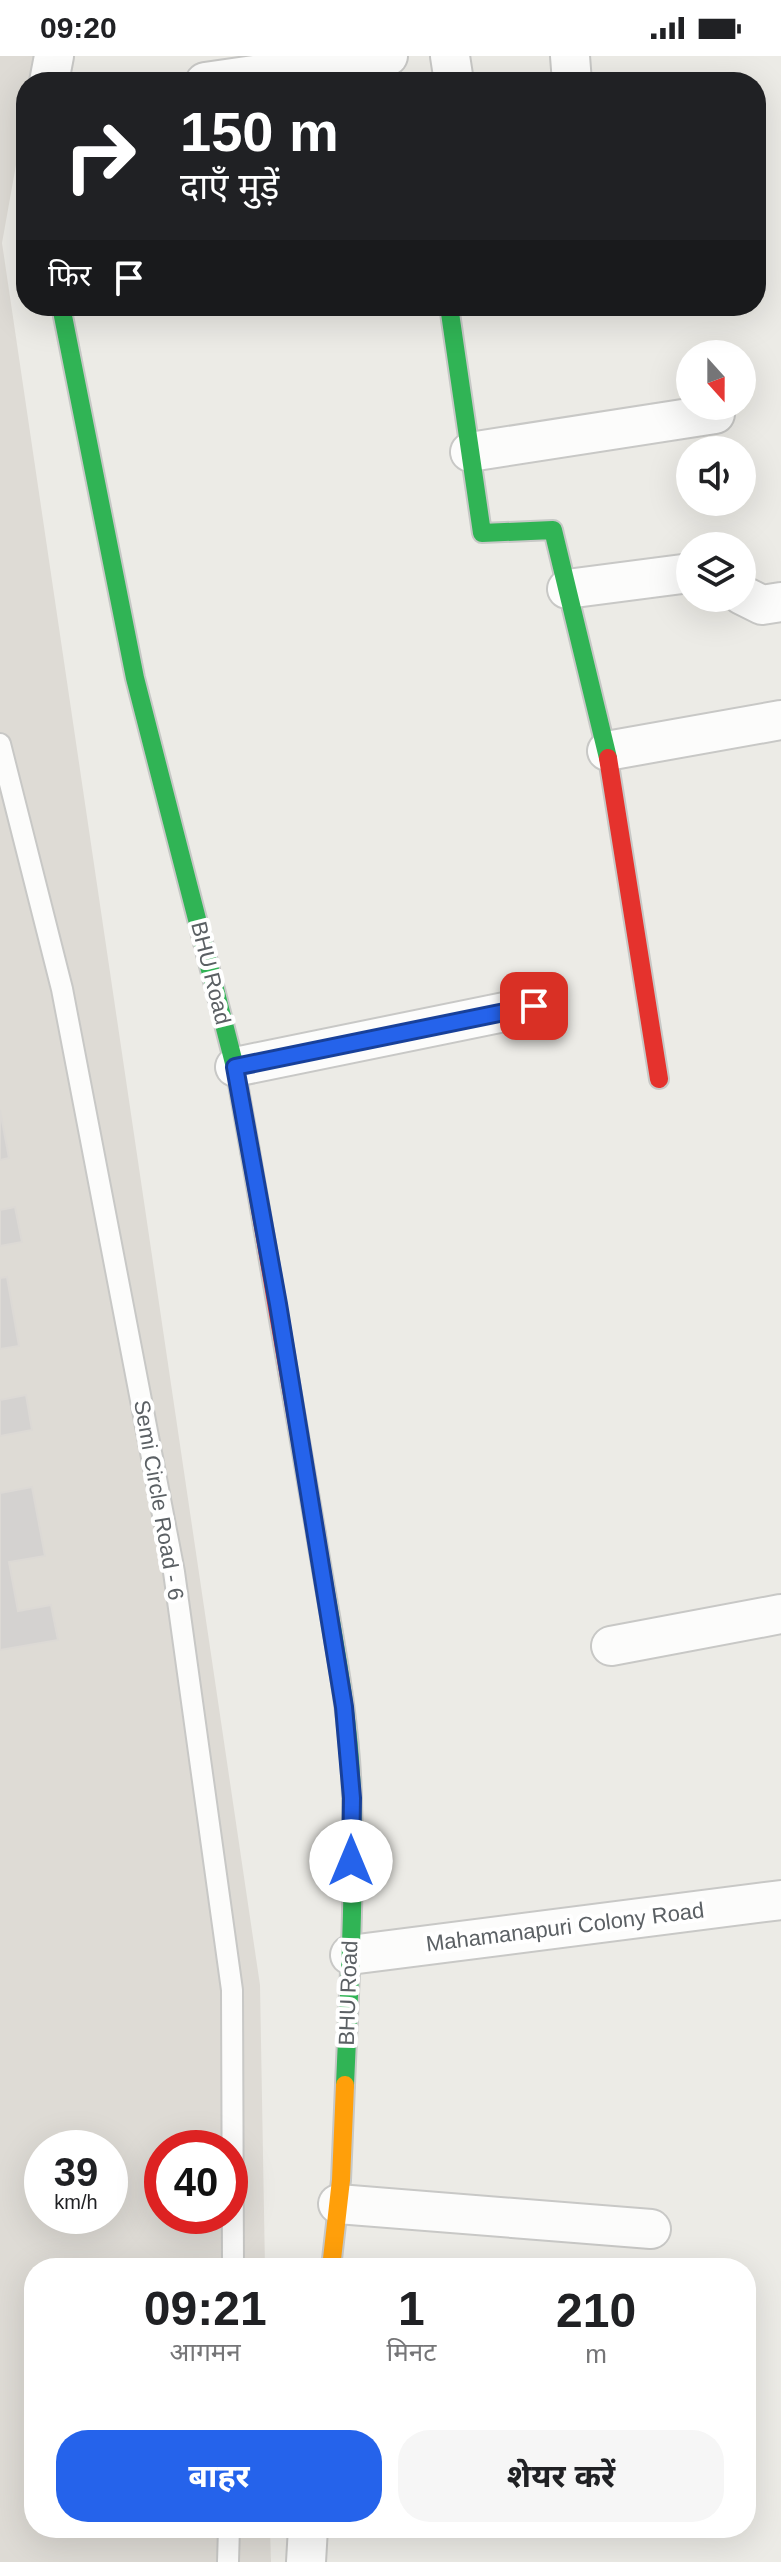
<!DOCTYPE html>
<html lang="hi">
<meta charset="utf-8">
<style>
:root{--surface:#fff;--page:#f6f6f6;--text:#202124;--muted:#757577;--accent:#2563eb}
body{margin:0;font-family:Arial,"Noto Sans Devanagari",sans-serif;background:var(--page);color:var(--text);height:100vh;display:flex;flex-direction:column;font-size:30px;white-space:nowrap}
*{box-sizing:border-box;margin:0}
p{font-size:26px;color:var(--muted)}
.icon{flex:none;width:44px;height:44px;fill:none;stroke:currentColor;stroke-width:2;stroke-linecap:round;stroke-linejoin:round}
.map{position:relative;flex:1;overflow:hidden}
.drawer{position:absolute;left:24px;top:2202px;width:732px;height:280px;display:flex;flex-direction:column;background:var(--surface);border-radius:32px;box-shadow:0 8px 32px #0002}
.drawer>*{flex:none}
.top-card{position:absolute;left:16px;top:16px;width:750px;height:244px;border-radius:32px;box-shadow:0 8px 32px #0002;background:#202124;color:#fff;overflow:hidden}
.needle{width:52px;rotate:159deg}
.tools{position:absolute;left:676px;top:284px;display:grid;gap:16px}
.tools a{display:grid;place-items:center;width:80px;height:80px;border-radius:50%;background:var(--surface);box-shadow:0 8px 32px #0002;font-size:40px}
.speed{position:absolute;left:24px;top:2074px;display:flex;gap:16px;font-size:40px;font-weight:700;text-align:center}
.speed>*{display:grid;place-content:center;width:104px;height:104px;border-radius:50%;background:var(--surface);box-shadow:0 8px 32px #0002;line-height:1}
.speed small{font-size:20px;font-weight:400}
.speed .limit{border:12px solid #d22;background:#fff;color:#111}
.pin{position:absolute;display:grid;place-items:center;width:68px;height:68px;color:#fff;margin:-34px;border-radius:16px;box-shadow:0 4px 12px #0006}
.me{position:absolute;width:88px;margin:-44px;rotate:0deg;stroke-linejoin:round;filter:drop-shadow(0 0 6px #0008)}
.turn{display:flex;align-items:center;gap:28px;height:168px;padding:0 32px;font-size:36px}
.turn .icon{width:104px;height:104px;stroke-width:2.5}
.turn b{display:block;font-size:56px;line-height:68px}
.then{display:flex;align-items:center;height:76px;padding:0 32px;background:#0003;gap:16px;font-size:30px}
.eta{display:flex;justify-content:space-evenly;align-items:center;height:136px;text-align:center}
.eta b{font-size:48px;font-weight:700;line-height:56px}
.action{display:flex;gap:16px;margin-top:auto;padding:16px 32px}
.action a{flex:1;height:92px;border-radius:32px;background:var(--accent);color:#fff;font-size:32px;font-weight:700;line-height:92px;text-align:center}
.action a+a{background:var(--page);color:var(--text)}
.status{display:flex;justify-content:space-between;align-items:center;height:56px;padding:0 40px;background:var(--surface);direction:ltr}
.status svg{height:22px;fill:currentColor}
.map>svg:first-child{display:block}
.education{fill:#dedbd5;fill-rule:evenodd}
.building{fill:#d4d2d0;stroke:#dcd9d5;stroke-width:2}
.lines{fill:none;stroke-linecap:round;stroke-linejoin:round}
.lane-casing{stroke:#c8c8c6;stroke-width:24}
.street-casing{stroke:#c8c8c6;stroke-width:42}
.fast-casing{stroke:#c7c8c6;stroke-width:22}
.slow-casing{stroke:#c7c8c6;stroke-width:22}
.jam-casing{stroke:#c7c8c6;stroke-width:22}
.lane{stroke:#fcfcfb;stroke-width:20}
.street{stroke:#fcfcfb;stroke-width:38}
.fast{stroke:#30b455;stroke-width:18}
.slow{stroke:#ff9f0a;stroke-width:18}
.jam{stroke:#e5322d;stroke-width:18}
.route-casing{stroke:#184099;stroke-width:20}
.route{stroke:#2563eb;stroke-width:14}
.labels{text-anchor:middle;dominant-baseline:central;stroke-width:8;stroke-linejoin:round;paint-order:stroke}
.street-label{font-size:22px;fill:#5b6064;stroke:#fff}
</style>
<div class="status"><b>09:20</b><svg viewBox="0 0 49 12"><path d="M0 12V9h3v3zM5 12V6h3v6zM10 12V3h3v9zM15 12V0h3v12zM26 1h20v11H26zM47 4h2v5h-2z"/></svg></div>
<div class="map">
<svg width="781" height="2506" viewBox="0 0 781 2506">
<rect width="100%" height="100%" fill="#ecebe6"/>
<path class="education" d="M0,0H36L31,26H26V53L2,187L260,1929L265,2212H34V2472H270L271,2506H0ZM42,2092H110V2160H42ZM162,2092H230V2160H162Z"/>
<path class="building" d="M0,1054L9,1102L0,1104Z
M15,1151L22,1186L0,1190V1154Z
M7,1221L19,1290L0,1293V1222Z
M26,1339L32,1374L0,1380V1344Z
M32,1431L45,1500L9,1506L18,1555L51,1549L58,1584L0,1594V1437Z"/>
<g class="lines">
<g class="lane-casing">
<path id="lane" d="M0,688L62,933L174,1516L232,1934L233,2212
M228,2506L229,2472"/>
</g>
<g class="street-casing">
<path id="street" d="M450,0L454,26
M570,0L572,26
M49,26L54,0
M205,26L388,0
M470,396L715,358
M567,533L690,517
M742,539L762,549L781,546
M607,695L781,664
M235,1011L534,950
M611,1590L781,1558
M350,1899L781,1844
M338,2148L651,2173
M306,2506L308,2472"/>
</g>
<g class="fast-casing">
<path id="fast" d="M61,250L135,622L235,1011L250,1095
M449,250L482,477L553,474L608,702
M316,1478C330,1566 350,1654 352,1743C355,1838 349,1934 345,2029"/>
</g>
<g class="slow-casing">
<path id="slow" d="M331,2212L341,2124L345,2029"/>
</g>
<g class="jam-casing">
<path id="jam" d="M608,702L659,1023
M250,1095L316,1478"/>
</g>
<use href="#lane" class="lane"/>
<use href="#street" class="street"/>
<use href="#fast" class="fast"/>
<use href="#slow" class="slow"/>
<use href="#jam" class="jam"/>
</g>
<g class="lines">
<g class="route-casing">
<path id="route" d="M351,1805L352,1742L344,1651L278,1248L235,1011L534,950"/>
</g>
<use href="#route" class="route"/>
</g>
<g class="labels">
<g class="street-label">
<text transform="translate(211 917) rotate(76)">BHU Road</text>
<text transform="translate(159 1444) rotate(80)">Semi Circle Road - 6</text>
<text transform="translate(565 1871) rotate(-7)">Mahamanapuri Colony Road</text>
<text transform="translate(348 1937) rotate(-88)">BHU Road</text>
</g>
</g>
</svg>
<div class="tools">
<a><svg class="needle" viewBox="-14 -14 28 28"><path d="M0-13l5 13h-10z" fill="#e53935"/><path d="M0 13l5-13h-10z" fill="#757577"/></svg></a>
<a><svg class="icon" aria-label="sound" viewBox="0 0 24 24"><path d="M4 9h4l5-4v14l-5-4H4zM17 9q2 3 0 6"/></svg></a>
<a><svg class="icon" aria-label="layers" viewBox="0 0 24 24"><path d="M12 4l9 5-9 5-9-5zM3 14l9 5 9-5"/></svg></a>
</div>
<div class="speed"><div>39<small>km/h</small></div><div class="limit">40</div></div>
<div class="pin" style="left:534px;top:950px;background:#d93025"><svg class="icon" aria-label="arrive" viewBox="0 0 24 24"><path d="M6 21V4h12l-3 4 3 4H6"/></svg></div>
<svg class="me" style="left:351px;top:1805px" viewBox="-20 -20 40 40"><circle r="19" fill="#fff"/><path d="M0-13L10 11 0 6-10 11z" fill="#2563eb"/></svg>
<div class="top-card">
<div class="turn"><svg class="icon" aria-label="right" viewBox="0 0 24 24"><path d="M7 20v-9h11M14 6l5 5-5 5"/></svg><div><b>150 m</b>दाएँ मुड़ें</div></div>
<div class="then">फिर<svg class="icon" aria-label="arrive" viewBox="0 0 24 24"><path d="M6 21V4h12l-3 4 3 4H6"/></svg></div>
</div>
<section class="drawer">
<div class="eta">
<div><b>09:21</b><p>आगमन</p></div>
<div><b>1</b><p>मिनट</p></div>
<div><b>210</b><p>m</p></div>
</div>
<div class="action"><a>बाहर</a><a>शेयर करें</a></div>
</section>
</div>
